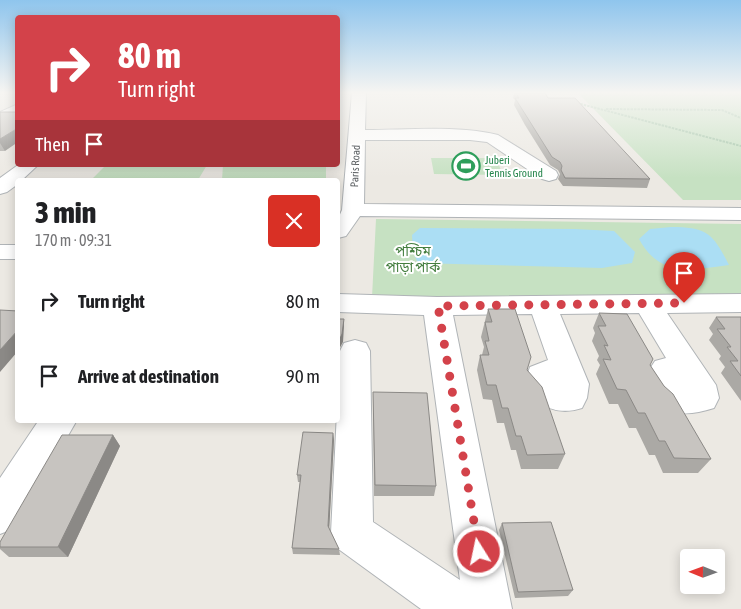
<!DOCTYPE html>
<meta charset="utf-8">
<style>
:root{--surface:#fff;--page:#f6f6f6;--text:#202124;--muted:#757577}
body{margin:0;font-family:"Asap Condensed","Noto Sans Bengali",sans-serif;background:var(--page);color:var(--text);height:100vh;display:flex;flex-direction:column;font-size:19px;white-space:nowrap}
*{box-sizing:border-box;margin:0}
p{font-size:16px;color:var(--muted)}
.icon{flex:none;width:28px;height:28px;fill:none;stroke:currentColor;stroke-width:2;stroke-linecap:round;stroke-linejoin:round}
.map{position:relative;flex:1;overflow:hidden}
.panel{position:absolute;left:15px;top:178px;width:325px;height:245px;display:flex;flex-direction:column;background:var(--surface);border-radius:5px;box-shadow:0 2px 12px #0003}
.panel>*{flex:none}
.banner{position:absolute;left:15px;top:15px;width:325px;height:152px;border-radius:5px;box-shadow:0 2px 12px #0003;background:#d3424a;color:#fff;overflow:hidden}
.needle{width:32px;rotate:271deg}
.buttons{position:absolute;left:680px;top:549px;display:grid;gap:10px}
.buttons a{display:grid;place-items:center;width:45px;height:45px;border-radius:5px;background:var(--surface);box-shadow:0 2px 12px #0003;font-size:25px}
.pin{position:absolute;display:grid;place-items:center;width:42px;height:42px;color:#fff;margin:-51px -21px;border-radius:50% 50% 50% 0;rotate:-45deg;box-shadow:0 0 5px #0007}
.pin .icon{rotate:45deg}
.me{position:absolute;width:55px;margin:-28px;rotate:350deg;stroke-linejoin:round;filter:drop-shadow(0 0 4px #0008)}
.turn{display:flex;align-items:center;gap:18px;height:105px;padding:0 20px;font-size:22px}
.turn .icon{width:65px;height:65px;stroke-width:2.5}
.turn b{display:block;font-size:35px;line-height:42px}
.then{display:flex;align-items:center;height:48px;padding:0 20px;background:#0003;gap:10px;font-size:19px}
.round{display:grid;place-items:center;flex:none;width:52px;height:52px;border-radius:5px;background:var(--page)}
.overview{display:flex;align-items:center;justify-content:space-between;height:85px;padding:0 20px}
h1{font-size:30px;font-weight:800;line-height:38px}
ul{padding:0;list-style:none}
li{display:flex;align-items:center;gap:15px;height:75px;padding:0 20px}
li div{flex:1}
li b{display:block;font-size:19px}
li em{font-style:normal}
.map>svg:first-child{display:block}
.green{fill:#c6e1c2}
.water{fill:#abdef4}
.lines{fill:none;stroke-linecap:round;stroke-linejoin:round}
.minor-casing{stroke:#b0b4b7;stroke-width:2}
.path{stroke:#9ec3a4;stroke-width:2;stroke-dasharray:2.5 1;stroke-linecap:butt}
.minor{fill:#fff;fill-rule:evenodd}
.wall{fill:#aba9a5}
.shaded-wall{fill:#8b8986}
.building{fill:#c7c4c0;stroke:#8b8986}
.route{stroke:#d3424a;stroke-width:9;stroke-dasharray:0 16.2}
.labels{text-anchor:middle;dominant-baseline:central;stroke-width:4;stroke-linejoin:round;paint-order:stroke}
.far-leisure-label{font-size:11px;fill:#27864d;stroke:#fff;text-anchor:start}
.far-street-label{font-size:11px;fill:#5b5f62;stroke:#fff}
.park-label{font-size:14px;fill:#447e3f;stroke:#fff}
</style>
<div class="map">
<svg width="741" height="609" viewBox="0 0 741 609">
<rect width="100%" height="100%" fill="#ece9e3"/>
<path class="green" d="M578,93H741V200H683Z
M431,158H496L503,175L434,174Z
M106,165H207L198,180H91Z
M223,165H326V180H222Z
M376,219L741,224V294L372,297Z"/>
<path class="water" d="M671,227C708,227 713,234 729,265C692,270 660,278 639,239L650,229Z
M420,228L574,229L614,231L635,252L632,263L602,268L418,263L413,252L412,235Z"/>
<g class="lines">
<g class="minor-casing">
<path id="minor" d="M352,93H366L365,130C406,130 459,125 498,135L556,171L558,175L556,179L549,181L542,179L487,142L470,140H365L364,204L741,208V220L360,216L346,236L338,238V219L342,210Z
M18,104V114L0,123V112Z
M18,165H38L22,180H18V184L7,192L0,194V178Z
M0,245H18V259H0Z
M338,294L437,297L741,294V312L667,313L716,385L719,398L714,408C677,420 661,413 643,379L655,361L666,358L639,313L560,314L589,384L587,398L582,408C558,416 536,407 524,384L530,367L548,360L532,314L453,315L512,609H421L337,548L331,533L340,351L344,343L355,340L366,343L370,351L373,522L460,580L424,315L338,312Z
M39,420H77L15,528L0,534V478Z"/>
</g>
<path class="path" d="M577,103L741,146
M606,109L722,110L741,118"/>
<use href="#minor" class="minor"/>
</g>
<path class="wall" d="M514,93H545L548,98L650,179L647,188L563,186L558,179L560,174L558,170L550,165L525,125L514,105L515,100L513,98Z
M0,112L5,151H0Z
M488,309L527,370L565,454L558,469H521L516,450H511L504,423H497L492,400L483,399L477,370L480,355H482L484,347L481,337Z
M599,313L650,365L711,459L698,473H663L655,455H649L636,428H629L618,404H609L596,374L600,365L597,360L599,356L592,341L595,333L593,328Z
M716,317H741V401L721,373L725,367L719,359L721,356L709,340L713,334L709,328Z
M373,392L436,486L434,496H374Z
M333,433L334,440L329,528L339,549L340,555L293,554L292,548L300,482H298L297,475Z
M113,435L120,446L68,557H9L0,549V542Z
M502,523L573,590L568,596L515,598L499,530Z"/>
<path class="shaded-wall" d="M18,128V142L5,151L0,143V139Z
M344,319V326L343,342L338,351V364V343Z
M18,330V351L0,372V350Z
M333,433L334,440L329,533L328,526Z
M113,435L120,446L68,557L58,547Z"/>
<path class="building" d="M516,93H545L548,98H575L650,179L565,178L561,170L562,166L560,162L552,157L527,117L515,98H519Z
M0,112H18V128L0,139Z
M488,309H515L531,357L527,370L542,387L565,454L527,455L521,436H516L508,408H502L496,385H487L480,355H489L485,341H489L485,322H492Z
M0,310L18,311V330L0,350Z
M599,313L627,314L653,359L650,365L664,386L673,394L711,459L674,458L665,441H659L645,413H638L626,390L617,389L603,359L611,360L604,345L608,346L598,326H606Z
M716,317H741V376L730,361H738L727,347H731L717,329H725Z
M338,319H344L342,334L338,343V345Z
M373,392L427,393L436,486L375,485Z
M303,432L333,433L328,526L339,549L292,548L301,475H297Z
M62,435H113L58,547H0V542Z
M551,522L573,590L518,592L502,523Z"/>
<linearGradient id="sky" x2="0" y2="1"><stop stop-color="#8fc5ed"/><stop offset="0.52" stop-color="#f6f5f2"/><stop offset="1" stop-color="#f6f5f2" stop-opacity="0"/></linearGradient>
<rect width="741" height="178" fill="url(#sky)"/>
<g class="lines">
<path class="route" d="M479,552L438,306L684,303"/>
</g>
<defs>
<g id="stadium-ring" transform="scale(1.4375)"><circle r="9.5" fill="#fff" stroke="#2e9e5b" stroke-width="1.5"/><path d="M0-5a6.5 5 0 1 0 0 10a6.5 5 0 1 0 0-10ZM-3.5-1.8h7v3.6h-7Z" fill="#2e9e5b"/></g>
</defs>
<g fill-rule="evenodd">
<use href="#stadium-ring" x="466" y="166"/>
</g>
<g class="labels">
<g class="far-leisure-label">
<text x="485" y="160">Juberi<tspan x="485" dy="13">Tennis Ground</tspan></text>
</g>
<g class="far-street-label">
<text transform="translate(355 166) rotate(-87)">Paris Road</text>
</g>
<g class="park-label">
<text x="413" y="251">পশ্চিম<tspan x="413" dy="16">পাড়া পার্ক</tspan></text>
</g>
</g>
</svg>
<div class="buttons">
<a><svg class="needle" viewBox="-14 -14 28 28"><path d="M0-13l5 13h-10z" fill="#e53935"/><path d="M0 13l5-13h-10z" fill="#757577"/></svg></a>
</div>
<div class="pin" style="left:684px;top:303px;background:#d93025"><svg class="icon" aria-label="arrive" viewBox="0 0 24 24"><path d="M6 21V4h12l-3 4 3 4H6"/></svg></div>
<svg class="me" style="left:479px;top:552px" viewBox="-20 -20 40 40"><circle r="17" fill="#d3424a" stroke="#fff" stroke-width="3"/><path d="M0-11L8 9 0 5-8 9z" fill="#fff"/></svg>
<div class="banner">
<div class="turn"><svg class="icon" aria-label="right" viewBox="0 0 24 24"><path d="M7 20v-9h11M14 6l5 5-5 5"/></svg><div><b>80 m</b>Turn right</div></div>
<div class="then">Then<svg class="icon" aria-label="arrive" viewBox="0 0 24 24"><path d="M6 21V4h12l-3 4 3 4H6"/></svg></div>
</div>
<section class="panel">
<div class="overview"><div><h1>3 min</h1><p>170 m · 09:31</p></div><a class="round" style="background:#d93025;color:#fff"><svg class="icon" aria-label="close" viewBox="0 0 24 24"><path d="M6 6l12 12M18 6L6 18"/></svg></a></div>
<ul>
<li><svg class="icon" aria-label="right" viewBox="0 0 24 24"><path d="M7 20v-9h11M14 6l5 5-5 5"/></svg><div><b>Turn right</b></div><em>80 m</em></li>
<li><svg class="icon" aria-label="arrive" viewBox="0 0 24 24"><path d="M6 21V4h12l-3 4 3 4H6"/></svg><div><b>Arrive at destination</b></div><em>90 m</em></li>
</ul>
</section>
</div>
